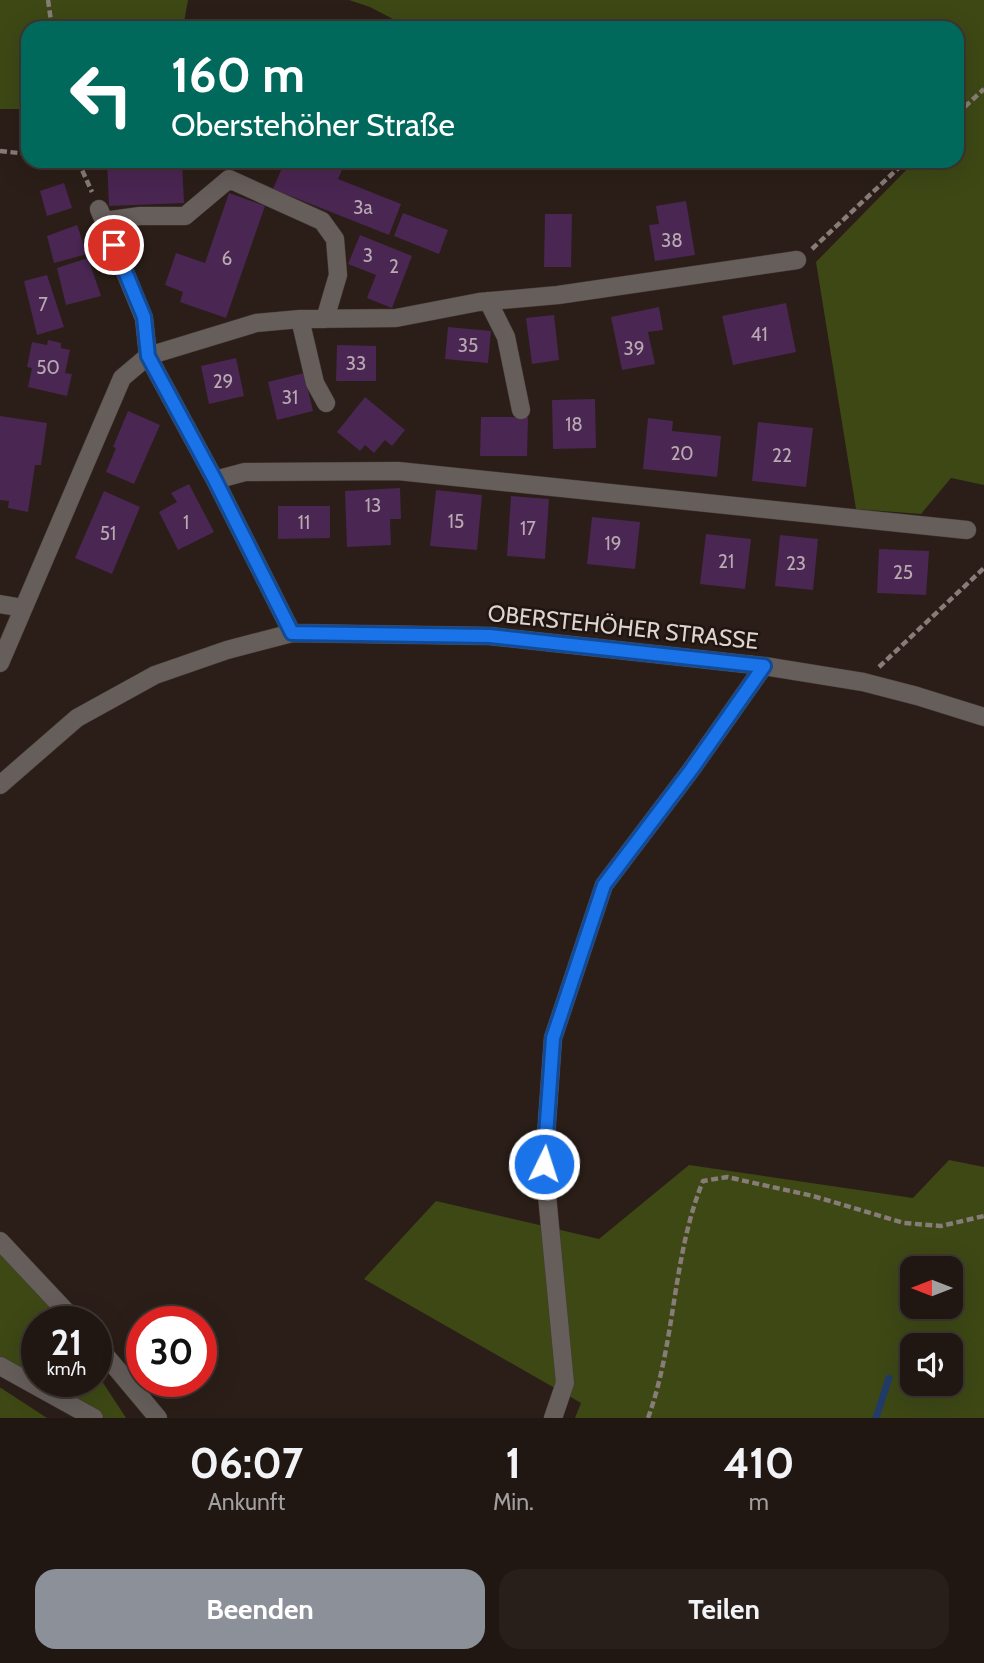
<!DOCTYPE html>
<html lang="de">
<meta charset="utf-8">
<style>
:root{--surface:#201612;--page:#281f1b;--text:#f1f3f6;--muted:#a29f9f;--line:#3d3532;--accent:#8c9099}
body{margin:0;font-family:Cabin,sans-serif;background:var(--page);color:var(--text);height:100vh;display:flex;flex-direction:column;font-size:26px;white-space:nowrap}
*{box-sizing:border-box;margin:0}
p{font-size:23px;color:var(--muted)}
.icon{flex:none;width:38px;height:38px;fill:none;stroke:currentColor;stroke-width:2;stroke-linecap:round;stroke-linejoin:round}
.map{position:relative;height:1418px;overflow:hidden}
.panel{display:flex;flex-direction:column;background:var(--surface);flex:1}
.panel>*{flex:none}
.guide{position:absolute;left:21px;top:21px;width:943px;height:147px;border-radius:21px;box-shadow:0 7px 28px #0002,0 0 0 2px var(--line);background:#00695c;color:#fff;overflow:hidden}
.needle{width:46px;rotate:270deg}
.tools{position:absolute;left:900px;top:1256px;display:grid;gap:14px}
.tools a{display:grid;place-items:center;width:63px;height:63px;border-radius:14px;background:var(--surface);box-shadow:0 7px 28px #0002,0 0 0 2px var(--line);font-size:35px}
.speed{position:absolute;left:21px;top:1306px;display:flex;gap:14px;font-size:35px;font-weight:700;text-align:center}
.speed>*{display:grid;place-content:center;width:91px;height:91px;border-radius:50%;background:var(--surface);box-shadow:0 7px 28px #0002,0 0 0 2px var(--line);line-height:1}
.speed small{font-size:18px;font-weight:400}
.speed .limit{border:10px solid #d22;background:#fff;color:#111}
.pin{position:absolute;display:grid;place-items:center;width:60px;height:60px;color:#fff;margin:-30px;border:4px solid #fff;border-radius:50%;box-shadow:0 2px 7px #0007}
.me{position:absolute;width:77px;margin:-38px;rotate:4deg;stroke-linejoin:round;filter:drop-shadow(0 0 5px #0008)}
.turn{display:flex;align-items:center;gap:24px;height:147px;padding:0 35px;font-size:32px}
.turn .icon{width:91px;height:91px;stroke-width:2.5}
.turn b{display:block;font-size:49px;line-height:60px}
.eta{display:flex;justify-content:space-evenly;align-items:center;height:119px;text-align:center}
.eta b{font-size:42px;font-weight:700;line-height:49px}
.primary-button{display:flex;gap:14px;margin-top:auto;padding:14px 35px}
.primary-button a{flex:1;height:80px;border-radius:21px;background:var(--accent);color:#fff;font-size:28px;font-weight:700;line-height:80px;text-align:center}
.primary-button a+a{background:var(--page);color:var(--text)}
.map>svg:first-child{display:block}
.green{fill:#3d4815;fill-rule:evenodd}
.lines{fill:none;stroke-linecap:round;stroke-linejoin:round}
.stream{stroke:#223c6a;stroke-width:7}
.building{fill:#4a2652}
.minor-casing{stroke:#473b35;stroke-width:19}
.path{stroke:#877c77;stroke-width:4.5;stroke-dasharray:7 3.5;stroke-linecap:butt}
.minor{stroke:#655e5b;stroke-width:18}
.route-casing{stroke:#114b97;stroke-width:18}
.route{stroke:#1a73e8;stroke-width:12}
.labels{text-anchor:middle;dominant-baseline:central;stroke-width:5;stroke-linejoin:round;paint-order:stroke}
.number-label{font-size:19px;fill:#b8a8b0}
.street-label{font-size:23px;fill:#ddd4d0;stroke:#21150f}
</style>
<div class="map">
<svg width="984" height="1418" viewBox="0 0 984 1418">
<rect width="100%" height="100%" fill="#2b1e18"/>
<path class="green" d="M0,0H188L183,28H28V109H0Z
M349,0H984V485L951,478L921,514L856,509L816,262L915,161H957V28H410L370,7Z
M949,1160L984,1167V1418H575L581,1403L364,1279L436,1201L599,1239L689,1165L913,1198ZM912,1269H950V1307H912ZM912,1346H950V1384H912Z
M0,1243L63,1321H37V1381H96V1372L126,1418H105L0,1364Z
M0,1388H1L47,1418H0Z"/>
<g class="lines">
<path class="stream" d="M876,1418L889,1378"/>
</g>
<path class="building" d="M107,161H182L184,203L109,206Z
M285,161H346L338,179L401,204L389,235L273,189Z
M64,183L72,208L47,216L40,191Z
M229,193L265,206L226,318L180,302L183,292L165,285L176,253L205,263Z
M686,201L695,255L655,261L649,225L659,224L656,206Z
M403,213L448,230L439,254L394,236Z
M545,214H572L571,267H544Z
M77,225L87,254L54,263L47,236Z
M360,235L412,256L392,308L367,298L376,275L348,264Z
M88,258L101,296L66,305L57,268Z
M47,275L64,327L37,335L24,281Z
M786,303L796,352L733,365L722,316Z
M659,307L663,330L648,332L655,364L622,370L611,317Z
M554,315L559,360L532,364L526,318Z
M448,327L491,331L488,363L445,359Z
M48,340L61,343V348L70,350L65,373L72,374L67,396L28,387L32,368L27,367L32,342L47,345Z
M337,345L376,346V381H336Z
M236,358L244,396L209,404L201,366Z
M304,373L313,411L277,420L268,382Z
M365,397L405,430L392,446L385,440L374,453L365,445L360,451L337,432Z
M595,399L596,448L553,449L552,400Z
M128,411L160,425L134,484L106,472L116,448L113,447Z
M0,416L47,423L41,465H35L28,512L8,508L9,501L0,500Z
M481,417H528L527,456H480Z
M648,418L673,421L672,431L721,436L717,477L643,469Z
M758,422L813,428L806,487L752,481Z
M189,484L214,532L178,550L159,512L177,502L171,493Z
M400,488L401,519H390L391,545L347,547L345,491Z
M436,490L482,495L477,550L430,546Z
M104,491L140,507L112,574L75,558Z
M511,496L549,499L545,559L507,556Z
M278,506H330V538L278,539Z
M592,517L640,522L635,569L587,564Z
M706,534L751,539L745,589L700,584Z
M780,535L818,539L813,590L775,586Z
M879,549L929,551L926,595L877,593Z"/>
<g class="lines">
<g class="minor-casing">
<path id="minor" d="M99,209L144,318L148,356L256,323L300,319L396,318L479,302L558,295L797,260
M104,221L140,216H185L229,179L322,221L335,239L338,275L325,319
M488,301L506,337L521,410
M300,319L315,383L326,403
M215,480L245,472L398,471L967,530
M0,604L23,608
M0,663L122,378L148,356L215,480L292,633
M0,785L77,718L155,675L227,650L292,633L490,636L764,666L863,682L917,696L984,717
M0,1241L75,1321
M96,1344L158,1418
M0,1366L94,1418
M553,1418L565,1383L544,1164L553,1038L604,885L691,770L764,666"/>
</g>
<path class="path" d="M48,0L52,28
M957,114L984,89
M0,151L28,154
M78,161L92,192
M812,249L906,161
M879,667L984,568
M648,1418C676,1341 672,1257 703,1181L727,1177L813,1196L904,1223L941,1226L984,1216"/>
<use href="#minor" class="minor"/>
</g>
<g class="lines">
<g class="route-casing">
<path id="route" d="M114,245L144,317L148,356L215,480L292,633L490,636L764,666L691,770L604,885L553,1038L544,1164"/>
</g>
<use href="#route" class="route"/>
</g>
<g class="labels">
<g class="number-label">
<text x="363" y="207">3a</text>
<text x="672" y="240">38</text>
<text x="368" y="255">3</text>
<text x="227" y="258">6</text>
<text x="394" y="266">2</text>
<text x="43" y="304">7</text>
<text x="759" y="334">41</text>
<text x="468" y="345">35</text>
<text x="634" y="348">39</text>
<text x="356" y="363">33</text>
<text x="48" y="367">50</text>
<text x="223" y="381">29</text>
<text x="290" y="397">31</text>
<text x="574" y="424">18</text>
<text x="682" y="453">20</text>
<text x="782" y="455">22</text>
<text x="373" y="505">13</text>
<text x="456" y="521">15</text>
<text x="186" y="522">1</text>
<text x="304" y="522">11</text>
<text x="528" y="528">17</text>
<text x="108" y="533">51</text>
<text x="613" y="543">19</text>
<text x="726" y="561">21</text>
<text x="796" y="563">23</text>
<text x="903" y="572">25</text>
</g>
<g class="street-label">
<text transform="translate(623 627) rotate(6)">OBERSTEHÖHER STRASSE</text>
</g>
</g>
</svg>
<div class="tools">
<a><svg class="needle" viewBox="-14 -14 28 28"><path d="M0-13l5 13h-10z" fill="#e53935"/><path d="M0 13l5-13h-10z" fill="#a29f9f"/></svg></a>
<a><svg class="icon" aria-label="sound" viewBox="0 0 24 24"><path d="M4 9h4l5-4v14l-5-4H4zM17 9q2 3 0 6"/></svg></a>
</div>
<div class="speed"><div>21<small>km/h</small></div><div class="limit">30</div></div>
<div class="pin" style="left:114px;top:245px;background:#d93025"><svg class="icon" aria-label="arrive" viewBox="0 0 24 24"><path d="M6 21V4h12l-3 4 3 4H6"/></svg></div>
<svg class="me" style="left:544px;top:1164px" viewBox="-20 -20 40 40"><circle r="17" fill="#1a73e8" stroke="#fff" stroke-width="3"/><path d="M0-11L8 9 0 5-8 9z" fill="#fff"/></svg>
<div class="guide">
<div class="turn"><svg class="icon" aria-label="left" viewBox="0 0 24 24"><path d="M17 20v-9H6M10 6l-5 5 5 5"/></svg><div><b>160 m</b>Oberstehöher Straße</div></div>
</div>
</div>
<section class="panel">
<div class="eta">
<div><b>06:07</b><p>Ankunft</p></div>
<div><b>1</b><p>Min.</p></div>
<div><b>410</b><p>m</p></div>
</div>
<div class="primary-button"><a>Beenden</a><a>Teilen</a></div>
</section>
